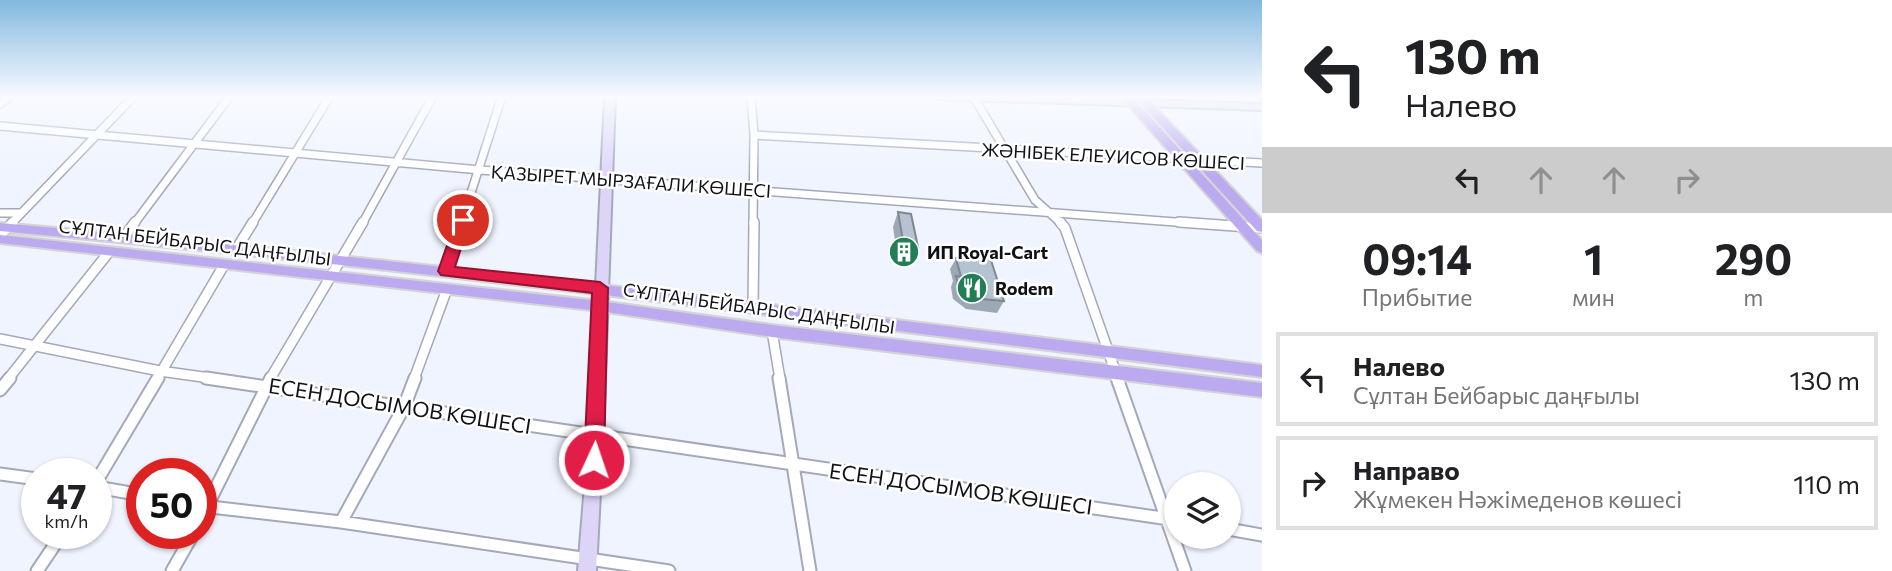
<!DOCTYPE html>
<html lang="ru">
<meta charset="utf-8">
<style>
:root{--surface:#fff;--page:#f2f2f2;--text:#202124;--muted:#757577;--line:#e0e0e0}
body{margin:0;font-family:Commissioner,sans-serif;background:var(--page);color:var(--text);height:100vh;display:flex;flex-direction:column;font-size:26px;white-space:nowrap}
*{box-sizing:border-box;margin:0}
p{font-size:23px;color:var(--muted)}
.icon{flex:none;width:38px;height:38px;fill:none;stroke:currentColor;stroke-width:2;stroke-linecap:round;stroke-linejoin:round}
.map{position:relative;flex:1;overflow:hidden}
.sheet{display:flex;flex-direction:column;background:var(--surface);width:630px}
.sheet>*{flex:none}
.banner{background:#fff;color:var(--text);overflow:hidden}
.tools{position:absolute;left:1164px;top:472px;display:grid;gap:14px}
.tools a{display:grid;place-items:center;width:77px;height:77px;border-radius:50%;background:var(--surface);box-shadow:0 2px 5px #0004;font-size:35px}
.speed{position:absolute;left:21px;top:458px;display:flex;gap:14px;font-size:35px;font-weight:700;text-align:center}
.speed>*{display:grid;place-content:center;width:91px;height:91px;border-radius:50%;background:var(--surface);box-shadow:0 2px 5px #0004;line-height:1}
.speed small{font-size:18px;font-weight:400}
.speed .limit{border:10px solid #d22;background:#fff;color:#111}
.pin{position:absolute;display:grid;place-items:center;width:60px;height:60px;color:#fff;margin:-30px;border:4px solid #fff;border-radius:50%;box-shadow:0 2px 7px #0007}
.me{position:absolute;width:77px;margin:-38px;rotate:3deg;stroke-linejoin:round;filter:drop-shadow(0 0 5px #0008)}
.turn{display:flex;align-items:center;gap:24px;height:147px;padding:0 28px;font-size:32px}
.turn .icon{width:91px;height:91px;stroke-width:2.5}
.turn b{display:block;font-size:49px;line-height:60px}
.lanes{display:flex;align-items:center;height:66px;padding:0 28px;background:#0003;justify-content:center;gap:35px;direction:ltr}
.lanes .off{opacity:.35}
.eta{display:flex;justify-content:space-evenly;align-items:center;height:119px;text-align:center}
.eta b{font-size:42px;font-weight:700;line-height:49px}
ul{padding:0;list-style:none}
li{display:flex;align-items:center;gap:21px;height:94px;margin:0 14px 10px;padding:0 14px;border:4px solid var(--line);border-radius:0px}
li div{flex:1}
li b{display:block;font-size:26px}
li em{font-style:normal}
main{display:flex;flex:1;min-height:0}
.map>svg:first-child{display:block}
.lines{fill:none;stroke-linecap:round;stroke-linejoin:round}
.street-far2-casing{stroke:#a3a9ba;stroke-width:10}
.street-far1-casing{stroke:#a3a9ba;stroke-width:12}
.street-casing{stroke:#a3a9ba;stroke-width:15}
.secondary-casing{stroke:#a3a9ba;stroke-width:4}
.primary-casing{stroke:#d4d4d5;stroke-width:4}
.street-far2{stroke:#fff;stroke-width:7}
.street-far1{stroke:#fff;stroke-width:9}
.street{stroke:#fff;stroke-width:11}
.secondary{fill:#ddd5f8;fill-rule:evenodd}
.primary{fill:#bcaaf1;fill-rule:evenodd}
.wall{fill:#9ca8b4}
.building{fill:#b5c3d1;stroke:#7f8892;stroke-width:2}
.route{fill:#e11d48;stroke:#92132f;stroke-width:2}
.labels{text-anchor:middle;dominant-baseline:central;stroke-width:5;stroke-linejoin:round;paint-order:stroke}
.street-label{font-size:18px;fill:#0f1117;stroke:#fff}
.poi-label{font-size:18px;font-weight:bold;fill:#0f1117;stroke:#fff;text-anchor:start}
.near-street-label{font-size:21px;fill:#0f1117;stroke:#fff}
</style>
<main>
<div class="map">
<svg width="1262" height="571" viewBox="0 0 1262 571">
<rect width="100%" height="100%" fill="#f0f4ff"/>
<g class="lines">
<g class="street-far2-casing">
<path id="street-far2" d="M751,96L754,135L753,224
M973,96L1035,200L1062,224
M0,104L10,96
M0,126L480,170L1202,224
M754,135L1262,163
M0,213H21
M11,224L134,96
M134,224L230,96
M252,224L330,96
M362,224L433,96
M461,224L502,96"/>
</g>
<g class="street-far1-casing">
<path id="street-far1" d="M1060,222L1065,228L1118,379
M1179,222L1262,228
M0,235L13,222
M124,237L135,222
M237,248L253,222
M446,271L462,222
M753,309L754,222
M772,331L780,379
M0,339L160,371L217,379
M8,379L109,252
M157,379L224,265
M270,379L363,222
M414,379L447,289"/>
</g>
<g class="street-casing">
<path id="street" d="M206,378L1176,520
M779,378L810,571
M1117,378L1185,571
M0,390L10,378
M0,474L37,479
M96,482L158,378
M96,487L142,495
M202,506L341,522L669,571
M201,518L271,378
M341,522L404,407L415,378
M1228,529L1262,535
M37,571L62,534
M172,571L193,534"/>
</g>
<g class="secondary-casing">
<path id="secondary" d="M605,96H615L603,435L596,571H578L589,435Z
M935,96H1034L1262,104V110L939,99Z"/>
</g>
<g class="primary-casing">
<path id="primary" d="M1120,96H1131L1262,240V253L1257,251Z
M1134,96H1145L1262,220V232L1257,231Z
M0,223C422,260 842,313 1262,365V377C842,324 422,269 0,231Z
M0,235L600,301L772,325L1262,383V397L772,337L600,311L0,243Z"/>
</g>
<use href="#street-far2" class="street-far2"/>
<use href="#street-far1" class="street-far1"/>
<use href="#street" class="street"/>
<use href="#secondary" class="secondary"/>
<use href="#primary" class="primary"/>
</g>
<path class="wall" d="M898,212L918,247L912,262L898,261L893,227Z
M960,252L1004,301L997,313L966,309L953,299L951,287L953,281L950,269Z"/>
<path class="building" d="M898,212L911,214L918,247L904,246Z
M960,252L989,254L1004,301L971,298L959,288L956,276L961,277L956,258H961Z"/>
<linearGradient id="sky" x2="0" y2="1"><stop stop-color="#83b8df"/><stop offset="0.55" stop-color="#f8faff"/><stop offset="1" stop-color="#f8faff" stop-opacity="0"/></linearGradient>
<rect width="1262" height="176" fill="url(#sky)"/>
<path class="route" d="M463,216L470,220L455,267L600,282L608,288L604,460L601,466L594,469L587,466L584,460L592,293L441,275L438,271L456,220Z"/>
<defs>
<g id="building-disc" transform="scale(1.575)"><circle r="9.5" fill="#227e55" stroke="#fff"/><path d="M-4-6H4V6H1V3H-1V6H-4ZM-2.5-4.3h1.7v1.8h-1.7ZM.8-4.3h1.7v1.8H.8ZM-2.5-1h1.7V.8h-1.7ZM.8-1h1.7V.8H.8Z" fill="#fff"/></g>
<g id="restaurant-disc" transform="scale(1.575)"><circle r="9.5" fill="#227e55" stroke="#fff"/><path d="M-5-6h1v4h1v-4h1v4h1v-4h1v5L-1.5 .5V6h-2V.5L-5-1ZM5-6V6H3V1.5H1.5Q1.5-4 5-6Z" fill="#fff"/></g>
</defs>
<g fill-rule="evenodd">
<use href="#building-disc" x="904" y="252"/>
<use href="#restaurant-disc" x="972" y="288"/>
</g>
<g class="labels">
<g class="street-label">
<text transform="translate(1113 156) rotate(3)">ЖӘНІБЕК ЕЛЕУИСОВ КӨШЕСІ</text>
<text transform="translate(631 181) rotate(4)">ҚАЗЫРЕТ МЫРЗАҒАЛИ КӨШЕСІ</text>
<text transform="translate(195 242) rotate(7)">СҰЛТАН БЕЙБАРЫС ДАҢҒЫЛЫ</text>
<text transform="translate(759 308) rotate(8)">СҰЛТАН БЕЙБАРЫС ДАҢҒЫЛЫ</text>
</g>
<g class="poi-label">
<text x="927" y="252">ИП Royal-Cart</text>
<text x="995" y="288">Rodem</text>
</g>
<g class="near-street-label">
<text transform="translate(400 405) rotate(9)">ЕСЕН ДОСЫМОВ КӨШЕСІ</text>
<text transform="translate(961 488) rotate(8)">ЕСЕН ДОСЫМОВ КӨШЕСІ</text>
</g>
</g>
</svg>
<div class="tools">
<a><svg class="icon" aria-label="layers" viewBox="0 0 24 24"><path d="M12 4l9 5-9 5-9-5zM3 14l9 5 9-5"/></svg></a>
</div>
<div class="speed"><div>47<small>km/h</small></div><div class="limit">50</div></div>
<div class="pin" style="left:463px;top:220px;background:#d93025"><svg class="icon" aria-label="arrive" viewBox="0 0 24 24"><path d="M6 21V4h12l-3 4 3 4H6"/></svg></div>
<svg class="me" style="left:594px;top:460px" viewBox="-20 -20 40 40"><circle r="17" fill="#e11d48" stroke="#fff" stroke-width="3"/><path d="M0-11L8 9 0 5-8 9z" fill="#fff"/></svg>
</div>
<section class="sheet">
<div class="banner">
<div class="turn"><svg class="icon" aria-label="left" viewBox="0 0 24 24"><path d="M17 20v-9H6M10 6l-5 5 5 5"/></svg><div><b>130 m</b>Налево</div></div>
<div class="lanes"><svg class="icon" aria-label="left" viewBox="0 0 24 24"><path d="M17 20v-9H6M10 6l-5 5 5 5"/></svg><svg class="icon off" aria-label="ahead" viewBox="0 0 24 24"><path d="M12 20V5M6 11l6-6 6 6"/></svg><svg class="icon off" aria-label="ahead" viewBox="0 0 24 24"><path d="M12 20V5M6 11l6-6 6 6"/></svg><svg class="icon off" aria-label="right" viewBox="0 0 24 24"><path d="M7 20v-9h11M14 6l5 5-5 5"/></svg></div>
</div>
<div class="eta">
<div><b>09:14</b><p>Прибытие</p></div>
<div><b>1</b><p>мин</p></div>
<div><b>290</b><p>m</p></div>
</div>
<ul>
<li><svg class="icon" aria-label="left" viewBox="0 0 24 24"><path d="M17 20v-9H6M10 6l-5 5 5 5"/></svg><div><b>Налево</b><p>Сұлтан Бейбарыс даңғылы</p></div><em>130 m</em></li>
<li><svg class="icon" aria-label="right" viewBox="0 0 24 24"><path d="M7 20v-9h11M14 6l5 5-5 5"/></svg><div><b>Направо</b><p>Жұмекен Нәжімеденов көшесі</p></div><em>110 m</em></li>
</ul>
</section>
</main>
